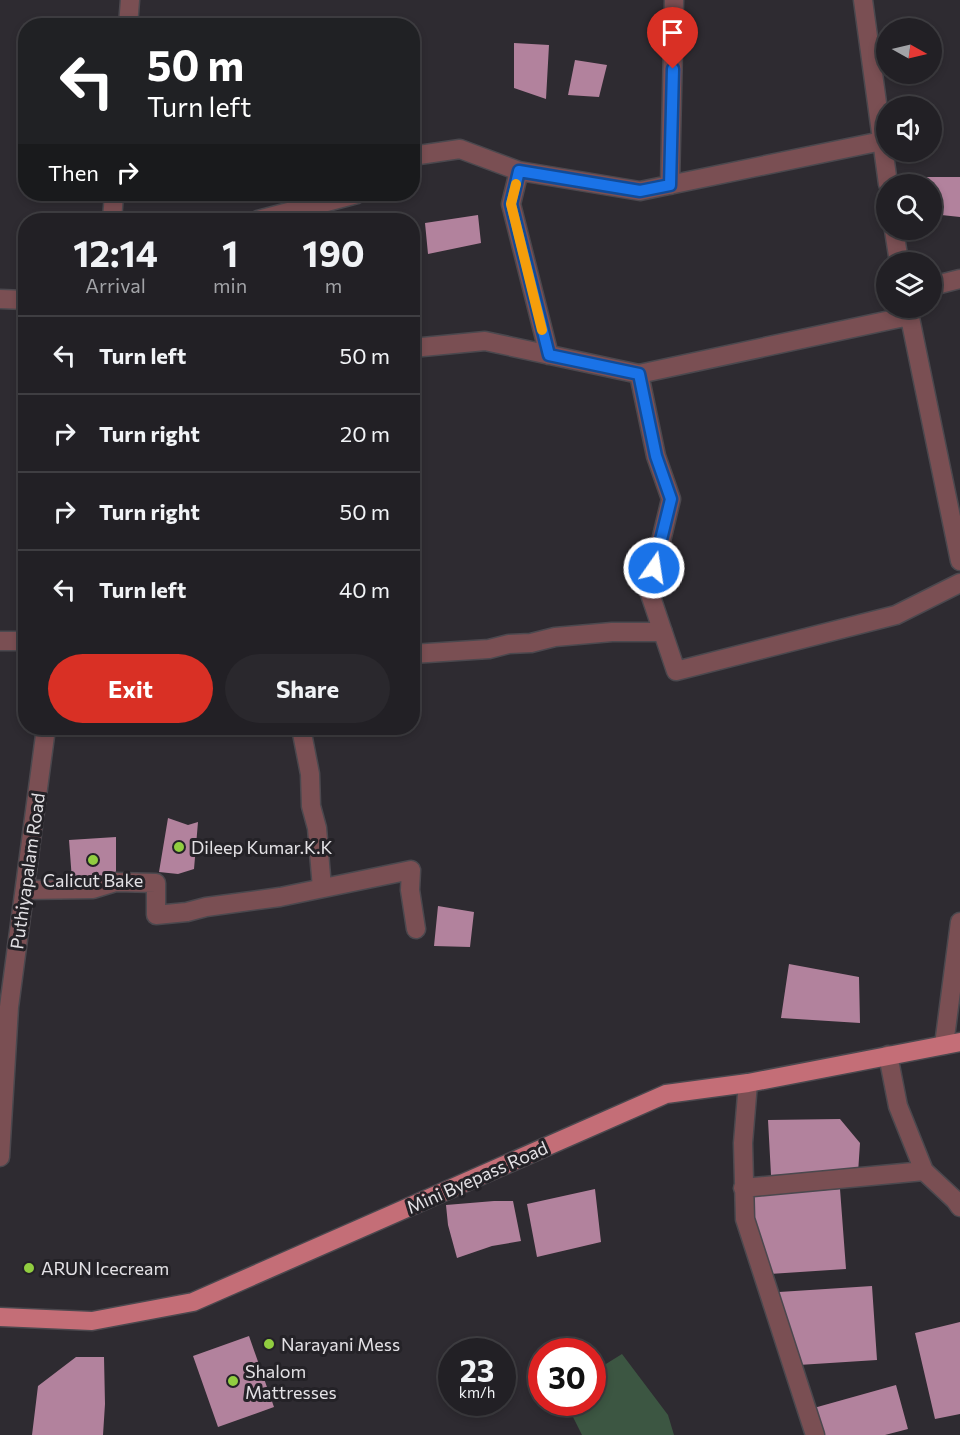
<!DOCTYPE html>
<style>
:root{--surface:#222025;--page:#2a282d;--text:#f1f3f6;--muted:#a2a3a7;--line:#3f3e42;--accent:#d93025}
body{margin:0;font-family:Commissioner,sans-serif;background:var(--page);color:var(--text);height:100vh;display:flex;flex-direction:column;font-size:22px;white-space:nowrap}
*{box-sizing:border-box;margin:0}
p{font-size:20px;color:var(--muted)}
.icon{flex:none;width:33px;height:33px;fill:none;stroke:currentColor;stroke-width:2;stroke-linecap:round;stroke-linejoin:round}
.map{position:relative;flex:1;overflow:hidden}
.sheet{position:absolute;left:18px;top:213px;width:402px;height:522px;display:flex;flex-direction:column;background:var(--surface);border-radius:24px;box-shadow:0 3px 9px #0003,0 0 0 2px var(--line)}
.sheet>*{flex:none}
.guide{position:absolute;left:18px;top:18px;width:402px;height:183px;border-radius:24px;box-shadow:0 3px 9px #0003,0 0 0 2px var(--line);background:#202124;color:#fff;overflow:hidden}
.needle{width:39px;rotate:98deg}
.controls{position:absolute;left:876px;top:18px;display:grid;gap:12px}
.controls a{display:grid;place-items:center;width:66px;height:66px;border-radius:50%;background:var(--surface);box-shadow:0 3px 9px #0003,0 0 0 2px var(--line);font-size:30px}
.speed{position:absolute;left:438px;top:1338px;display:flex;gap:12px;font-size:30px;font-weight:700;text-align:center}
.speed>*{display:grid;place-content:center;width:78px;height:78px;border-radius:50%;background:var(--surface);box-shadow:0 3px 9px #0003,0 0 0 2px var(--line);line-height:1}
.speed small{font-size:15px;font-weight:400}
.speed .limit{border:9px solid #d22;background:#fff;color:#111}
.pin{position:absolute;display:grid;place-items:center;width:51px;height:51px;color:#fff;margin:-62px -26px;border-radius:50% 50% 50% 0;rotate:-45deg;box-shadow:0 0 6px #0007}
.pin .icon{rotate:45deg}
.me{position:absolute;width:66px;margin:-33px;rotate:13deg;stroke-linejoin:round;filter:drop-shadow(0 0 4px #0008)}
.turn{display:flex;align-items:center;gap:21px;height:126px;padding:0 30px;font-size:27px}
.turn .icon{width:78px;height:78px;stroke-width:2.5}
.turn b{display:block;font-size:42px;line-height:51px}
.then{display:flex;align-items:center;height:57px;padding:0 30px;background:#0003;gap:12px;font-size:22px}
.eta{display:flex;justify-content:space-evenly;align-items:center;height:102px;text-align:center}
.eta b{font-size:36px;font-weight:700;line-height:42px}
.cta{display:flex;gap:12px;margin-top:auto;padding:12px 30px}
.cta a{flex:1;height:69px;border-radius:36px;background:var(--accent);color:#fff;font-size:24px;font-weight:700;line-height:69px;text-align:center}
.cta a+a{background:var(--page);color:var(--text)}
ul{padding:0;list-style:none}
li{display:flex;align-items:center;gap:18px;height:78px;padding:0 30px;border-top:2px solid var(--line)}
li div{flex:1}
li b{display:block;font-size:22px}
li em{font-style:normal}
.map>svg:first-child{display:block}
.green{fill:#3c5642}
.building{fill:#b2829d}
.lines{fill:none;stroke-linecap:round;stroke-linejoin:round}
.minor-casing{stroke:#4b484e;stroke-width:21}
.major-casing{stroke:#4b484e;stroke-width:21}
.minor{stroke:#7a4f53;stroke-width:18}
.major{stroke:#c46e77;stroke-width:18}
.route-casing{stroke:#114b97;stroke-width:15}
.route{stroke:#1a73e8;stroke-width:10}
.slow{stroke:#f59e0b;stroke-width:10}
.poi-dot{fill:#91cd40;stroke:#242227;stroke-width:2}
.labels{text-anchor:middle;dominant-baseline:central;stroke-width:6;stroke-linejoin:round;paint-order:stroke}
.poi-label{font-size:18px;fill:#e3e1e5;stroke:#242227;text-anchor:start}
.street-label{font-size:18px;fill:#e3e1e5;stroke:#242227}
</style>
<div class="map">
<svg width="960" height="1435" viewBox="0 0 960 1435">
<rect width="100%" height="100%" fill="#2e2b31"/>
<path class="green" d="M622,1354L668,1415L674,1435H582L566,1403L592,1402L593,1372Z"/>
<path class="building" d="M514,43L549,45L546,99L514,88Z
M575,60L607,65L599,97L568,95Z
M926,177H960V217L932,214V184H925Z
M478,215L481,243L428,254L425,223Z
M168,818L188,825L198,822L194,869L178,874L159,872Z
M116,837V882L72,880L69,840Z
M438,906L474,912L470,947L434,946Z
M789,964L859,977L860,1023L781,1018Z
M840,1119L860,1143L858,1173L771,1175L768,1120Z
M595,1189L601,1242L537,1257L527,1204Z
M840,1189L846,1269L754,1275L749,1196Z
M494,1201H513L521,1241L492,1246L457,1258L448,1225L446,1205Z
M872,1286L877,1360L783,1366L779,1292Z
M960,1322V1414L935,1419L915,1333Z
M249,1336L274,1407L218,1427L193,1356Z
M76,1357H104L105,1404L103,1435H32L38,1386Z
M896,1385L908,1429L885,1435H810L803,1411Z"/>
<g class="lines">
<g class="minor-casing">
<path id="minor" d="M863,0L888,184
M128,26L130,0
M412,156L460,149L519,171L640,191L882,141
M519,171L511,204L549,355
M670,185L674,0
M112,220L114,194
M258,220L357,194
M894,230L899,262
M932,286L960,279
M0,299L26,300
M908,308L960,561
M909,316L639,374L656,456L671,499L649,591L676,671L896,615L960,583
M412,348L485,341L639,374
M0,641H26
M412,654L489,649L509,644L531,643L555,637L612,632H663
M301,728L310,774L311,806L317,828L322,888
M25,890L93,889L116,882L156,883V915L187,912L206,907L280,897L411,870L410,890L416,929
M944,1045L960,922
M888,1055L898,1106L924,1171L955,1200L960,1207
M748,1083L743,1143L745,1219L815,1435
M0,1157L9,1007L46,728
M743,1188L924,1171"/>
</g>
<g class="major-casing">
<path id="major" d="M0,1317L92,1321L193,1302L666,1094L748,1083L960,1042"/>
</g>
<use href="#minor" class="minor"/>
<use href="#major" class="major"/>
</g>
<g class="lines">
<g class="route-casing">
<path id="route" d="M654,568L671,499L656,456L639,374L549,355L511,204L519,171L640,191L670,185L673,69"/>
</g>
<use href="#route" class="route"/>
<path class="slow" d="M516,184L511,204L542,330"/>
</g>
<g class="poi-dot">
<circle cx="179" cy="847" r="6"/>
<circle cx="93" cy="860" r="6"/>
<circle cx="29" cy="1268" r="6"/>
<circle cx="269" cy="1344" r="6"/>
<circle cx="233" cy="1381" r="6"/>
</g>
<g class="labels">
<g class="poi-label">
<text x="191" y="847">Dileep Kumar.K.K</text>
<text x="93" y="880" text-anchor="middle">Calicut Bake</text>
<text x="41" y="1268">ARUN Icecream</text>
<text x="281" y="1344">Narayani Mess</text>
<text x="245" y="1371">Shalom<tspan x="245" dy="21">Mattresses</tspan></text>
</g>
<g class="street-label">
<text transform="translate(27 871) rotate(-82)">Puthiyapalam Road</text>
<text transform="translate(477 1177) rotate(-24)">Mini Byepass Road</text>
</g>
</g>
</svg>
<div class="controls">
<a><svg class="needle" viewBox="-14 -14 28 28"><path d="M0-13l5 13h-10z" fill="#e53935"/><path d="M0 13l5-13h-10z" fill="#a2a3a7"/></svg></a>
<a><svg class="icon" aria-label="sound" viewBox="0 0 24 24"><path d="M4 9h4l5-4v14l-5-4H4zM17 9q2 3 0 6"/></svg></a>
<a><svg class="icon" aria-label="search" viewBox="0 0 24 24"><circle cx="10" cy="10" r="6"/><path d="M15 15l6 6"/></svg></a>
<a><svg class="icon" aria-label="layers" viewBox="0 0 24 24"><path d="M12 4l9 5-9 5-9-5zM3 14l9 5 9-5"/></svg></a>
</div>
<div class="speed"><div>23<small>km/h</small></div><div class="limit">30</div></div>
<div class="pin" style="left:673px;top:69px;background:#d93025"><svg class="icon" aria-label="arrive" viewBox="0 0 24 24"><path d="M6 21V4h12l-3 4 3 4H6"/></svg></div>
<svg class="me" style="left:654px;top:568px" viewBox="-20 -20 40 40"><circle r="17" fill="#1a73e8" stroke="#fff" stroke-width="3"/><path d="M0-11L8 9 0 5-8 9z" fill="#fff"/></svg>
<div class="guide">
<div class="turn"><svg class="icon" aria-label="left" viewBox="0 0 24 24"><path d="M17 20v-9H6M10 6l-5 5 5 5"/></svg><div><b>50 m</b>Turn left</div></div>
<div class="then">Then<svg class="icon" aria-label="right" viewBox="0 0 24 24"><path d="M7 20v-9h11M14 6l5 5-5 5"/></svg></div>
</div>
<section class="sheet">
<div class="eta">
<div><b>12:14</b><p>Arrival</p></div>
<div><b>1</b><p>min</p></div>
<div><b>190</b><p>m</p></div>
</div>
<ul>
<li><svg class="icon" aria-label="left" viewBox="0 0 24 24"><path d="M17 20v-9H6M10 6l-5 5 5 5"/></svg><div><b>Turn left</b></div><em>50 m</em></li>
<li><svg class="icon" aria-label="right" viewBox="0 0 24 24"><path d="M7 20v-9h11M14 6l5 5-5 5"/></svg><div><b>Turn right</b></div><em>20 m</em></li>
<li><svg class="icon" aria-label="right" viewBox="0 0 24 24"><path d="M7 20v-9h11M14 6l5 5-5 5"/></svg><div><b>Turn right</b></div><em>50 m</em></li>
<li><svg class="icon" aria-label="left" viewBox="0 0 24 24"><path d="M17 20v-9H6M10 6l-5 5 5 5"/></svg><div><b>Turn left</b></div><em>40 m</em></li>
</ul>
<div class="cta"><a>Exit</a><a>Share</a></div>
</section>
</div>
